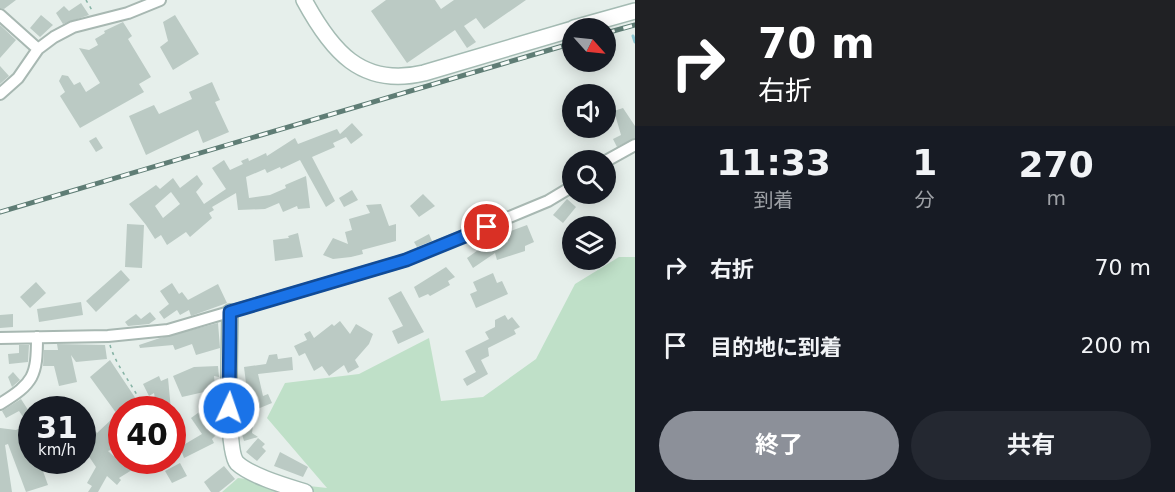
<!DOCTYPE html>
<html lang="ja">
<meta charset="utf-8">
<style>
:root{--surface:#171b24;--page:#242831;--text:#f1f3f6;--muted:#9ea1a6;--accent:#8c9099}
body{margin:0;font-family:"DejaVu Sans","Noto Sans JP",sans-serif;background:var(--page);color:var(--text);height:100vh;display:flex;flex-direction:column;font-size:22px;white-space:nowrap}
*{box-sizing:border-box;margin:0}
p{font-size:20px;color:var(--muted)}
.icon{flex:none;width:33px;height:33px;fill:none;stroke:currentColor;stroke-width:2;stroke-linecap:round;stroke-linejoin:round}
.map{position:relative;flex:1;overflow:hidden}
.panel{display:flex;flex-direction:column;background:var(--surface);width:540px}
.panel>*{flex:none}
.hud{background:#202124;color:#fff;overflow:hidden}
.needle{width:39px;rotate:117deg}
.controls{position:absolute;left:562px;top:18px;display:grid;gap:12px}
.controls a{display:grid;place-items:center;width:54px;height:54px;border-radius:50%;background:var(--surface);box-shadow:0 3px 15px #0003;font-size:30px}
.speed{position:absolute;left:18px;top:396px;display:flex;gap:12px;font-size:30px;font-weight:700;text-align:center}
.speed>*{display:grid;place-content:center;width:78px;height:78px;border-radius:50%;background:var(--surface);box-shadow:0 3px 15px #0003;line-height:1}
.speed small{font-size:15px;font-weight:400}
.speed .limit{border:9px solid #d22;background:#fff;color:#111}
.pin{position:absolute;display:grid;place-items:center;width:51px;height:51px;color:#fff;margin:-26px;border:3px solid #fff;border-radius:50%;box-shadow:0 2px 6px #0007}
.me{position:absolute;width:66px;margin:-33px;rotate:3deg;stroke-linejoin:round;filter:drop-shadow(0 0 4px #0008)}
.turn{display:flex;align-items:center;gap:21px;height:126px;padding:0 24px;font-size:27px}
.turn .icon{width:78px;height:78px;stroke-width:2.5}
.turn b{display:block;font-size:42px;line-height:51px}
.eta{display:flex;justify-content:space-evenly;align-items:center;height:102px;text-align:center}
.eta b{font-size:36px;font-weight:700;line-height:42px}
.button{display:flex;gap:12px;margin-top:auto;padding:12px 24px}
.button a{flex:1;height:69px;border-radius:36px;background:var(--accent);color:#fff;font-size:24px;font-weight:700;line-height:69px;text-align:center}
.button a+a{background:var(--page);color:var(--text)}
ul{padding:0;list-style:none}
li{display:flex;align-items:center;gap:18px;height:78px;padding:0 24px}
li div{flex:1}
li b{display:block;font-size:22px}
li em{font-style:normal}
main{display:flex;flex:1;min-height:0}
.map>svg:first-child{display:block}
.green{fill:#bfe0c8}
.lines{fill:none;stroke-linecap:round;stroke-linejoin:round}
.stream{stroke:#8ec9d4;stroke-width:3}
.building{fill:#bbcac4;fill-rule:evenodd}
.street-casing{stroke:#a8b8b2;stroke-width:14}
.secondary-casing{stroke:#a4bbb3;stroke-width:18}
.path{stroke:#86b3a5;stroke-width:1.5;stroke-dasharray:3 4.5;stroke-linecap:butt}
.street{stroke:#fff;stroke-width:10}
.secondary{stroke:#fff;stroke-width:15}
.rail-casing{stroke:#5f7d75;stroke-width:5}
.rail{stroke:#f7fbf9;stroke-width:3;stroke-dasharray:9;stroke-linecap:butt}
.route-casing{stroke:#114b97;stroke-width:15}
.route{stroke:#1a73e8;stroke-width:10}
</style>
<main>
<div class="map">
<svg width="635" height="492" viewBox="0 0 635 492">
<rect width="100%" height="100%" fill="#e6efeb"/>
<path class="green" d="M619,257H635V492H222L238,478L327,488L267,418L285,383L359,374L429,338L441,401L483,397L536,359L575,284Z"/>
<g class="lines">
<path class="stream" d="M633,36L635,42"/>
</g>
<path class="building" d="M0,0H16L4,9L0,8Z
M386,0H435L441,9L454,0H526L484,29L476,18L464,26L476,42L467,48L455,30L407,63L371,11Z
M81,3L89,15L63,24L56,13L64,6L69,11Z
M41,15L53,25L40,37L30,28Z
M175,15L199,54L173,70L160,47L168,41L163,22Z
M123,22L132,36L128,39L151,77L139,84L144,92L80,128L60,96L65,92L59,81L62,75L68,76L74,85L80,82L86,92L100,83L79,48L89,50L98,45L95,39L105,33L104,31Z
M0,25L16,40L0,58Z
M0,66L9,76L0,84Z
M212,82L220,100L215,102L229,132L203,143L198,130L146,155L129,116L154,105L159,114L192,99L189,92Z
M623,108L635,126V138L617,147L613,139L621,135L614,111Z
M352,123L363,135L351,144L346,137L333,143L335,147L312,157L335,201L326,207L300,160L281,169L280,167L267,173L265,169L246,177L249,198L270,195L286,188L285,185L306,176L310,208L298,209L297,206L283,212L279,203L265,209L238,210L236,193L212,207L214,210L209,213L212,218L190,237L186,232L167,245L161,235L155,239L146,225L129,204L156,185L160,189L173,178L180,188L197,175L203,184L196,192L204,204L226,189L212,168L224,160L230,170L243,164L241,161L248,158L249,161L266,153L267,156L295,138L298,144L337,129L340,134ZM171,192L180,204L163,218L155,206Z
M96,137L103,148L96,152L89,141Z
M352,190L358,200L344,207L339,198Z
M423,194L435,206L419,217L410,206Z
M567,199L576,207L563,223L553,215Z
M381,204L389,226L396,224V241L362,250L363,254L351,257L333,259L323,255L333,238L348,244L345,232L352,230L349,219L370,213L366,205Z
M127,224L144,225L142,268L125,267Z
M527,225L534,242L525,246V251L497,260L495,253L473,268L467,258L481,248L483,252L508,242L505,233Z
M298,233L303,257L275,261L273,240L289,238L288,236Z
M429,234L432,241L417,247L414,242Z
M446,267L455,277L448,281L450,285L430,296L428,294L419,298L414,287Z
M121,270L130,280L96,312L86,301Z
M493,273L497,283L502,281L508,294L476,308L470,294L477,291L473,282Z
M36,282L46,293L30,308L20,297Z
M172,283L179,294L182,292L188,300L218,284L227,303L191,316L189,310L180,315L177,310L164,319L159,312L169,304L160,291Z
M401,291L424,332L398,344L392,331L403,326L388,298Z
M81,302L83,315L39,322L37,309Z
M150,312L156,319L149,324L128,326L125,322L136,314L141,319Z
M13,314V327L0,328V315Z
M505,315L508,320L512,317L520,327L514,330L516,334L488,348L489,356L481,360L488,374L467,386L463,379L476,372L465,351L489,339L485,332L495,327V320Z
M340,321L350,334L356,324L373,334L369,344L355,360L359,367L348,373L344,365L329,376L322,366L314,371L305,353L299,356L294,346L307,340L304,334L310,331L314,338L332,324L334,326Z
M218,323L220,348L196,355L192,344L175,350L173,345L140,348L139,345L160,338Z
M57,344L105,345L107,359L76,362L71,355L77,382L59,386L54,366H43L44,350H58Z
M19,345H29L28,362L9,364L8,354L19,353Z
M277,354L278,359L292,357L293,370L258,374L263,396L268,394L272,403L255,410L252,433L258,437L244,441L240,428L242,409L239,412V402L244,401L241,384L246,383L244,367L266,364L269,355Z
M110,360L138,402L128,410H122V421L90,377Z
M218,366L219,377L214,376L216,396L204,397V392L182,397L173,376L194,367Z
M13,372L20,380L12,387L8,377Z
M159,376L161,381L168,378L171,410H157L154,393L149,396L143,384Z
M21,399L32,416V460H39L48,485L26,492L8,444L5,445L12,492H0V428L16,430L28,424L19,411L6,418L2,411Z
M209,405L220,420L221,430L212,439L214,443L184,458L180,447L202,434L191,418Z
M113,418L122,426V445L108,451L121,463L148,460L119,478L121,480L117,485L107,476L98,492H88L92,486L87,483L96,467L82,446V427L89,423L97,433Z
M172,425H180L181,438L172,439Z
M258,438L265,444L262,447L266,451L257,461L246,452Z
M280,452L308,467L303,477L274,466Z
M180,463L187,476L172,483L165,471Z
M224,466L235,479L219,492H211L204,482Z"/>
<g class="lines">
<g class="street-casing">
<path id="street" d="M0,15L38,49
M0,94L18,78L38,49L54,37L73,27L128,13L160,0
M606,161L635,145
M0,338L108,336L168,330L406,260L548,201L573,186
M0,404C34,383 37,376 37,337"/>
</g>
<g class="secondary-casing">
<path id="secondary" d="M304,0C331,50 361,88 424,73L573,29
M574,28L635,11
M230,312C230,336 225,450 237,463C251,476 286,486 305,492"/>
</g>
<path class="path" d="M86,0L93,12
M110,345C117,369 135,386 144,410"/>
<use href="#street" class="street"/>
<use href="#secondary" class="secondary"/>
<g class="rail-casing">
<path id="rail" d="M606,33L635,25
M0,212L573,43"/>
</g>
<use href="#rail" class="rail"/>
</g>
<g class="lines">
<g class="route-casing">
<path id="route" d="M229,408L230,312L406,260L487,227"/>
</g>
<use href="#route" class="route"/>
</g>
</svg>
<div class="controls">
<a><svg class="needle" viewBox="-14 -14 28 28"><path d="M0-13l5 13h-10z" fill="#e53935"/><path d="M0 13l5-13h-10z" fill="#9ea1a6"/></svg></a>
<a><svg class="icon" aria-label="sound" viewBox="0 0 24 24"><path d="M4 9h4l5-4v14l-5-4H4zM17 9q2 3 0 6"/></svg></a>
<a><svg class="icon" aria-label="search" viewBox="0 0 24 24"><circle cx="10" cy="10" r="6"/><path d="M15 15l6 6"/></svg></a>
<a><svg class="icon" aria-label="layers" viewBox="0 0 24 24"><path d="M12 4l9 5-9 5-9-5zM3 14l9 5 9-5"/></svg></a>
</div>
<div class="speed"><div>31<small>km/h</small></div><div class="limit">40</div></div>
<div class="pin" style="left:487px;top:227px;background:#d93025"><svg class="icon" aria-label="arrive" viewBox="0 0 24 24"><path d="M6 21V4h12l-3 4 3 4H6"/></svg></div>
<svg class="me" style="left:229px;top:408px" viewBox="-20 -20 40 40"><circle r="17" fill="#1a73e8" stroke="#fff" stroke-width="3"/><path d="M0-11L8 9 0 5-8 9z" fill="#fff"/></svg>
</div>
<section class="panel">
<div class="hud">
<div class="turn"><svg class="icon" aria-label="right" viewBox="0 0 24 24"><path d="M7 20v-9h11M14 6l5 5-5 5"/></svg><div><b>70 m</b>右折</div></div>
</div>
<div class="eta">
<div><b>11:33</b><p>到着</p></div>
<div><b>1</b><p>分</p></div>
<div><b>270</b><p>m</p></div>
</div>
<ul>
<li><svg class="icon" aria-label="right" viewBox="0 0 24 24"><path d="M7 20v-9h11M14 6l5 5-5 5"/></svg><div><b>右折</b></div><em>70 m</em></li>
<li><svg class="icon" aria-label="arrive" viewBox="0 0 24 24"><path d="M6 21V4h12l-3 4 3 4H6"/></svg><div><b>目的地に到着</b></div><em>200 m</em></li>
</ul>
<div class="button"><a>終了</a><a>共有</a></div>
</section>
</main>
